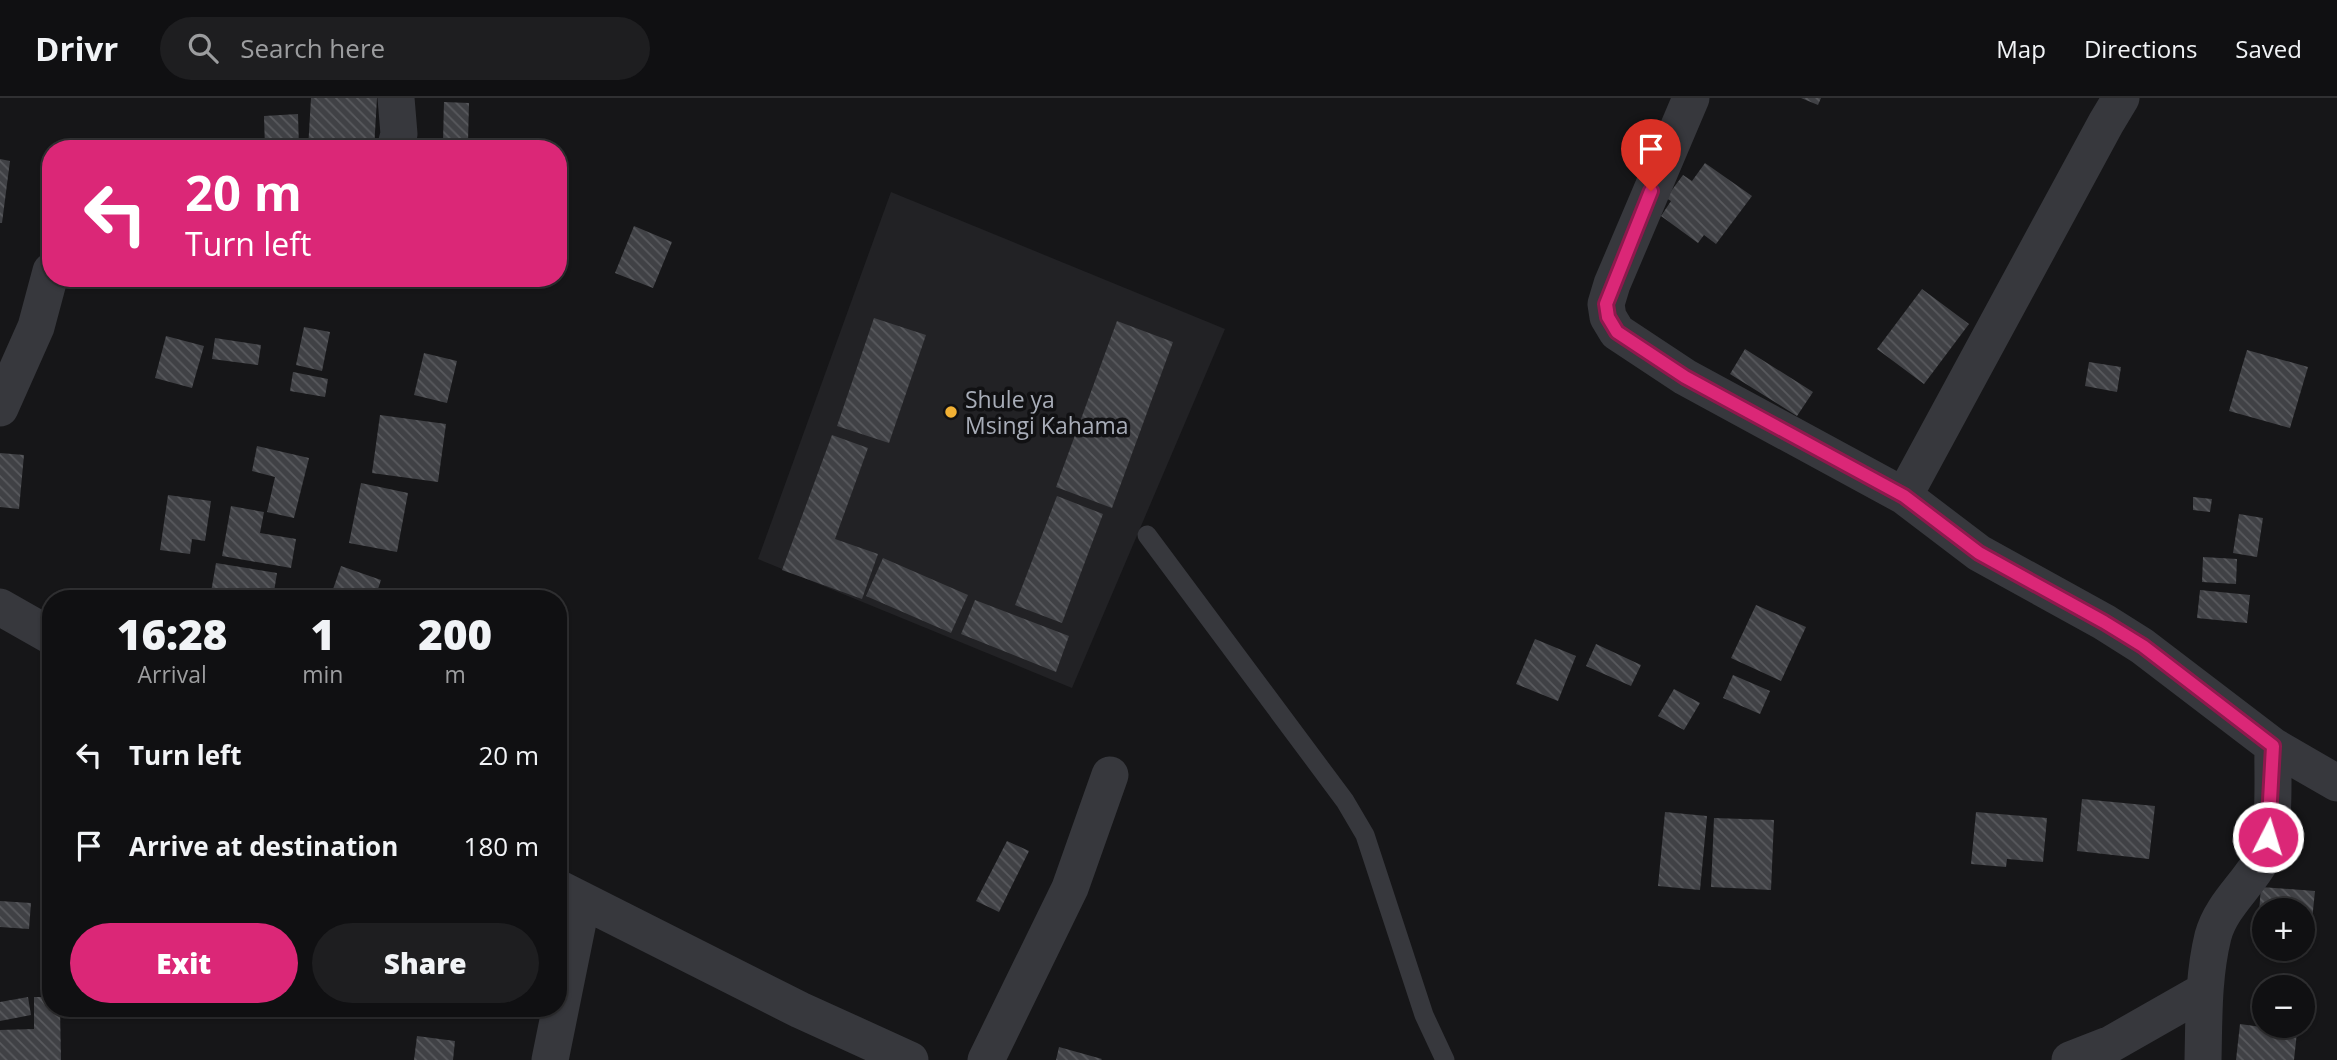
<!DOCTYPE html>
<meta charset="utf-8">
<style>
:root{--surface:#101012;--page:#1e1e20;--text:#f1f3f6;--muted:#9c9d9f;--line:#303032;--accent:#db2777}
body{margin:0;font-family:"Open Sans",sans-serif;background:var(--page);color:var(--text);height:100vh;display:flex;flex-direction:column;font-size:26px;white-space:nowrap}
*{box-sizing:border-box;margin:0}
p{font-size:23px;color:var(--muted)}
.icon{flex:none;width:38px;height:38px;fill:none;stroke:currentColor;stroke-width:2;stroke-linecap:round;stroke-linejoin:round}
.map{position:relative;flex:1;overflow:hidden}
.sheet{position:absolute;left:42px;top:492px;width:525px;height:427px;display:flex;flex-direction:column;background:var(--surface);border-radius:28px;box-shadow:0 2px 5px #0004,0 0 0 2px var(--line)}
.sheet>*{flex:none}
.hud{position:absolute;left:42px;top:42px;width:525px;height:147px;border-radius:28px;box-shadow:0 2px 5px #0004,0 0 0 2px var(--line);background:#db2777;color:#fff;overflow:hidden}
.controls{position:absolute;left:2252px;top:800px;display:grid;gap:14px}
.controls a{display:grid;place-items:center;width:63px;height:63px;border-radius:50%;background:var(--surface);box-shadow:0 2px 5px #0004,0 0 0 2px var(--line);font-size:35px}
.pin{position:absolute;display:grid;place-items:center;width:60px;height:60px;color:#fff;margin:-72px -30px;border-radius:50% 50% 50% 0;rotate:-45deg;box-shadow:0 0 7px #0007}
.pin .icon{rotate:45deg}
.me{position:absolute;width:77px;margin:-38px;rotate:5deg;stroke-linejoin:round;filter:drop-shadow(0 0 5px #0008)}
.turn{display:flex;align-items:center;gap:24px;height:147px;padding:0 28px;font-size:32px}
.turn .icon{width:91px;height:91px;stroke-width:2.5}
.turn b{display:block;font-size:49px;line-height:60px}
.eta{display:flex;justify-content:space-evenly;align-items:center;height:119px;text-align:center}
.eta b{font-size:42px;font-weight:800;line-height:49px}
.action{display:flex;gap:14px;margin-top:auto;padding:14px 28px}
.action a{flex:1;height:80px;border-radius:42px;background:var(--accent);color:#fff;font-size:28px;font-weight:800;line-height:80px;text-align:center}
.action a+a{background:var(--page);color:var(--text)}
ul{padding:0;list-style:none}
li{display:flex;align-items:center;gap:21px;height:91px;padding:0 28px}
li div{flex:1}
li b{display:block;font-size:26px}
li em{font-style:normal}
header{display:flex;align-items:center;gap:42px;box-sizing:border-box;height:98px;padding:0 35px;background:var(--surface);border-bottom:2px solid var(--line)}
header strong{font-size:33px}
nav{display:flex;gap:38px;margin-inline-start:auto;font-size:24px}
.search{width:490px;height:63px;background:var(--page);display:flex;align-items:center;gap:18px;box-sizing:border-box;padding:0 24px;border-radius:38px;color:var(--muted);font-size:26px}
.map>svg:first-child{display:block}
.built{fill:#222225}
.building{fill:url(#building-back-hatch)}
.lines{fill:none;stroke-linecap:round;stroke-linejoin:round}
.service{stroke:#37383d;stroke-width:19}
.minor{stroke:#37383d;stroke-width:37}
.route-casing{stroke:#8e194d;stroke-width:18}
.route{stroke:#db2777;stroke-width:12}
.poi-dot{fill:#f2b134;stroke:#111113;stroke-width:2.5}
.labels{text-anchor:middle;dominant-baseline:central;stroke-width:7;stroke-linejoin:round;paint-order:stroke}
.poi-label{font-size:23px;fill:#a8adb8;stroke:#111113;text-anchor:start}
</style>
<header>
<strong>Drivr</strong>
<div class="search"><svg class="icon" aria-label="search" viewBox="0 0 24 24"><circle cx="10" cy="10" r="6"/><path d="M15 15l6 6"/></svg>Search here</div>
<nav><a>Map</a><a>Directions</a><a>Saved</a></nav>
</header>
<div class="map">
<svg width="2337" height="962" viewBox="0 0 2337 962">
<defs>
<pattern id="building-back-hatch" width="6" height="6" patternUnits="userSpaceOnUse" patternTransform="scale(1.75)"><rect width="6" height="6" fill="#404145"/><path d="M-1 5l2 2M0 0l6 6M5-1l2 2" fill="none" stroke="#595a5e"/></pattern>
</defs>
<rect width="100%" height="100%" fill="#161618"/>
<path class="built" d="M891,94L1225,231L1072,590L758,461Z"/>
<path class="building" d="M311,0H377L374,51H308Z
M1801,0H1821L1818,7Z
M444,4L469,5L468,44H443Z
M298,16L299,51H265L264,18Z
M0,61L10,63L2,125H0Z
M1705,65L1752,98L1716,146L1704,137L1698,145L1661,118L1671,103L1666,100L1683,77L1692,83Z
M634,128L672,144L653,190L615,175Z
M1922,191L1969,226L1924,286L1877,251Z
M874,220L926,237L889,345L837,328Z
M1117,223L1173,244L1112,410L1056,389Z
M304,229L330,234L322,273L296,267Z
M166,238L204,248L192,290L155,280Z
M215,240L261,247L258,267L212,261Z
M1745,251L1813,294L1797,318L1730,276Z
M2247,252L2308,269L2290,330L2229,313Z
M424,255L457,263L447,305L414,297Z
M2089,264L2121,269L2117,294L2085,288Z
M293,274L328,281L325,299L290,293Z
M380,317L446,326L438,384L372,375Z
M832,337L868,350L835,441L878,456L862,501L782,472Z
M257,348L309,360L294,420L267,414L275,379L252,373Z
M0,355L24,357L19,411L0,409Z
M361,385L408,395L397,454L349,445Z
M168,397L211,403L205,443L192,441L190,456L160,452Z
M1057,398L1103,416L1062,525L1015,507Z
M2193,399L2212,401L2210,414L2193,412Z
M231,408L264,414L260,435L296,441L291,470L222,458Z
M2239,416L2263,420L2257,459L2233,455Z
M2203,459L2237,461L2236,486L2202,484Z
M883,460L968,497L951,535L866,498Z
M216,465L277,475L273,500H210Z
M341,468L381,482L375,500H330Z
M2200,492L2250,497L2247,525L2197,520Z
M975,502L1069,538L1056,574L961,536Z
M1756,507L1806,529L1781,583L1731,560Z
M1535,541L1576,558L1558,603L1516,586Z
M1596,546L1641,567L1631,588L1586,568Z
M1733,577L1770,593L1760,616L1723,600Z
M1674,591L1700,605L1684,632L1658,618Z
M2082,701L2155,708L2149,761L2077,753Z
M1665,714L1707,718L1700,792L1658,788Z
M1976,714L2047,720L2043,764L2007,761L2006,769L1971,766Z
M1714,720L1774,722L1771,792L1711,789Z
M1007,743L1029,753L999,814L976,803Z
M2261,789L2315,793L2311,832L2303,831V812H2264V828L2258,827Z
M0,803L31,805L29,831L0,829Z
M28,899L31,917L0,923V904Z
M34,899H51V910H60L61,962H0V932L34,931Z
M266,910H300V916L267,919Z
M2240,926L2297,934L2294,962H2236Z
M417,938L455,943L453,962H414Z
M1059,949L1102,961L1101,962H1056Z"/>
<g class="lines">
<path class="service" d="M1147,437L1345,703L1365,737L1424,917L1445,962"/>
<path class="minor" d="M1691,0L1612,186L1606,206L1608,219L1617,234L1685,279L1904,398L1979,455L2104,524L2142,548L2273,648L2337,685
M395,51L399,36L396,0
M0,310L36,229L51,173
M1904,398L2106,25L2121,0
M0,509L51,538
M558,790L800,912L910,962
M550,962L582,804
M986,962L1070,790L1110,677
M2070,962L2111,946L2204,893
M2203,962C2204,920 2203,879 2213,838C2221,808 2247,788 2262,761C2277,733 2272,680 2273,648"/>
</g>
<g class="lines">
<g class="route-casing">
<path id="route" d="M1651,93L1606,206L1608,219L1617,234L1685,279L1904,398L1979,455L2104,524L2143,548L2273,648L2268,739"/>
</g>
<use href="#route" class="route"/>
</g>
<circle class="poi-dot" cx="951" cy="314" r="7"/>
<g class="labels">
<g class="poi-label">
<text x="965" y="301">Shule ya<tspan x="965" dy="26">Msingi Kahama</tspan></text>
</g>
</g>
</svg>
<div class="controls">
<a>+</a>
<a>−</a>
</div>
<div class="pin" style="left:1651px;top:93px;background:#d93025"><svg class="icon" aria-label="arrive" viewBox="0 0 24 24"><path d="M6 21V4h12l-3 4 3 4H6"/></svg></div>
<svg class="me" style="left:2268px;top:739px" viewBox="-20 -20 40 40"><circle r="17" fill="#db2777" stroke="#fff" stroke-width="3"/><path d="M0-11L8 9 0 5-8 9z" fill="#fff"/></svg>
<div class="hud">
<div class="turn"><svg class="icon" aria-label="left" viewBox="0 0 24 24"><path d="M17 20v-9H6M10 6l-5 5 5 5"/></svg><div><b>20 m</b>Turn left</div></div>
</div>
<section class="sheet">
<div class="eta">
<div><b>16:28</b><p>Arrival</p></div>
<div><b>1</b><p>min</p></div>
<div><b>200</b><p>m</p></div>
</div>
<ul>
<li><svg class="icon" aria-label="left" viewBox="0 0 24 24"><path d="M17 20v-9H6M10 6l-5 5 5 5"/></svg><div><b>Turn left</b></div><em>20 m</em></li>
<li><svg class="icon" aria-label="arrive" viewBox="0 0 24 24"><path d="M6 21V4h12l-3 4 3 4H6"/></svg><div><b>Arrive at destination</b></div><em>180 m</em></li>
</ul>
<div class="action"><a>Exit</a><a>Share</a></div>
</section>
</div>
